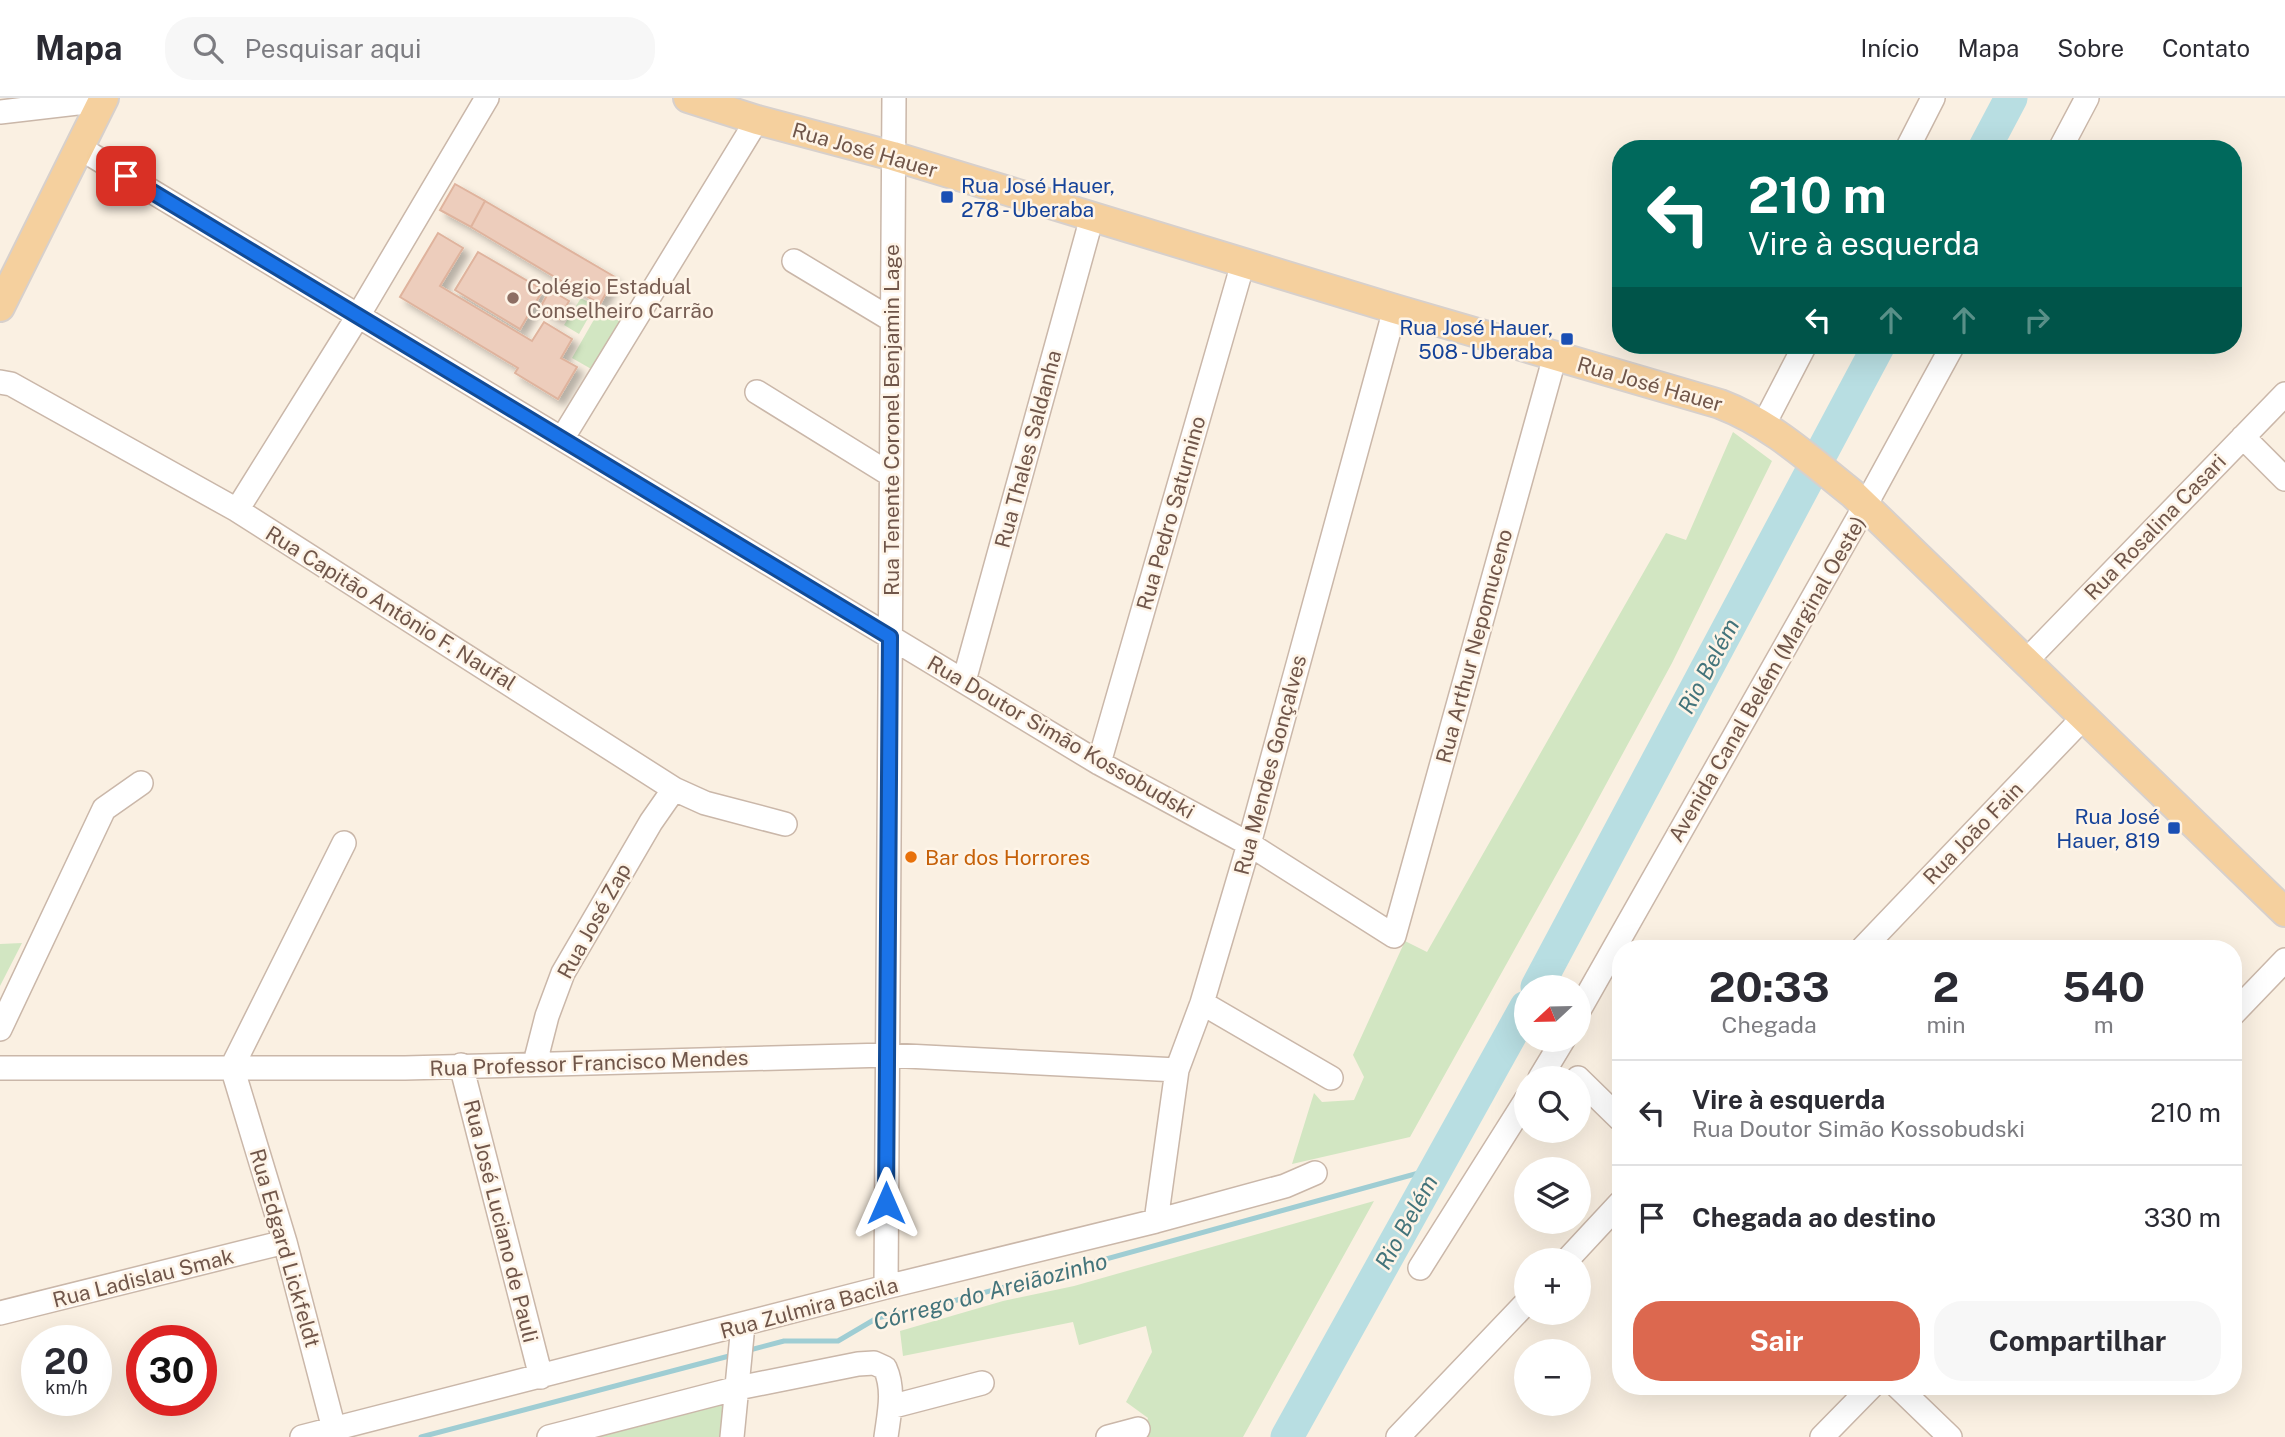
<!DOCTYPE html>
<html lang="pt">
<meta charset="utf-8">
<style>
:root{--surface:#fff;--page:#f7f7f7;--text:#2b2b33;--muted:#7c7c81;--line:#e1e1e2;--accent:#dc684f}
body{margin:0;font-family:"Public Sans",sans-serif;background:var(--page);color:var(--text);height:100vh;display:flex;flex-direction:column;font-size:26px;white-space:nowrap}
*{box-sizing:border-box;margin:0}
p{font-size:23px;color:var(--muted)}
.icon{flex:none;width:38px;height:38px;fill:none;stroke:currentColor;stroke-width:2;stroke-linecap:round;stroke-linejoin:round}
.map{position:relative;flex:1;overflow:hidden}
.sheet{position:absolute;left:1612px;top:842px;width:630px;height:455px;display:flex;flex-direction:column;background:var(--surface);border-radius:28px;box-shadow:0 7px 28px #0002}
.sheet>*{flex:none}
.guide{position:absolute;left:1612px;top:42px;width:630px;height:214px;border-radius:28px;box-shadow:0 7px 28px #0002;background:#00695c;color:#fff;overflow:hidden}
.needle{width:46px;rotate:248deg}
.fabs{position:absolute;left:1514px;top:877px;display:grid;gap:14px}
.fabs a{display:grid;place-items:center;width:77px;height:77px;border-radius:50%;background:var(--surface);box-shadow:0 7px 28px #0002;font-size:35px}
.speed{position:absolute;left:21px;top:1227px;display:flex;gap:14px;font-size:35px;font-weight:700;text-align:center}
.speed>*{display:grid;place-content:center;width:91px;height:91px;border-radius:50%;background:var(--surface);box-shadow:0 7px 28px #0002;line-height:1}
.speed small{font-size:18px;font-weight:400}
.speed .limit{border:10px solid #d22;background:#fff;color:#111}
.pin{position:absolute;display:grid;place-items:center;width:60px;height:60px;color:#fff;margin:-30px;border-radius:14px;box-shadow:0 4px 10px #0006}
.me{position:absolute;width:77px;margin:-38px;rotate:0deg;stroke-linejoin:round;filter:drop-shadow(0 0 5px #0008)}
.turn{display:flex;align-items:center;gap:24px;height:147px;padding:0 21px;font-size:32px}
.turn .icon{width:91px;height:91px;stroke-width:2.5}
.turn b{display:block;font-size:49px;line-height:60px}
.lanes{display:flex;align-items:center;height:66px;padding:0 21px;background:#0003;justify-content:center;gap:35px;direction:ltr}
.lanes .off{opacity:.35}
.eta{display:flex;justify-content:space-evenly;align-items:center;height:119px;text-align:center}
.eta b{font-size:42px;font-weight:700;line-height:49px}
.button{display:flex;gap:14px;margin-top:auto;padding:14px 21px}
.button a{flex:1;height:80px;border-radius:28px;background:var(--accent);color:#fff;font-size:28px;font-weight:700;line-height:80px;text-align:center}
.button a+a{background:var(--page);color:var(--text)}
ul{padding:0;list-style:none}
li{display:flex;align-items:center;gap:21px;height:105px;padding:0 21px;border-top:2px solid var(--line)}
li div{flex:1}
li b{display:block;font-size:26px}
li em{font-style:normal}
header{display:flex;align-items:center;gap:42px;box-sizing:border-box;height:98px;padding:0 35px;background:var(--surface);border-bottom:2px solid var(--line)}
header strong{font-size:33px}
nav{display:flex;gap:38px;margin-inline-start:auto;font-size:24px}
.search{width:490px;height:63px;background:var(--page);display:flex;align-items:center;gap:18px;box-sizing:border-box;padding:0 24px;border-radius:28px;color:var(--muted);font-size:26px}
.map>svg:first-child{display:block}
.green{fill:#d2e6c2}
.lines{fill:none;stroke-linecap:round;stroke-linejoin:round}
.stream{stroke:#9fcdd3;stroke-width:5}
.river{stroke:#b8dee2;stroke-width:33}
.building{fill:#edcdbc;stroke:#dfb39d;stroke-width:2;filter:url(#shadow)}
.minor-casing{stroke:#cab7a9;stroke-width:26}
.major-casing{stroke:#d7d0cc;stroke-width:32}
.minor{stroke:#fff;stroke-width:23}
.major{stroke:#f5d09e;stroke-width:28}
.route-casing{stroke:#114b97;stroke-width:18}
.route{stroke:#1a73e8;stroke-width:12}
.transit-dot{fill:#1a4fb4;stroke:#fef4e7;stroke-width:2.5}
.education-dot{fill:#8d6e63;stroke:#fef4e7;stroke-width:2.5}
.food-dot{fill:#e8710a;stroke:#fef4e7;stroke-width:2.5}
.labels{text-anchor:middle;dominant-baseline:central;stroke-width:5;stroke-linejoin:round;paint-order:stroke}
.street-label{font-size:21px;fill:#70564a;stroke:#fef4e7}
.transit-label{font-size:21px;fill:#164399;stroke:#fef4e7;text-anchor:end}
.education-label{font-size:21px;fill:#785e54;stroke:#fef4e7;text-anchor:start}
.food-label{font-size:21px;fill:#c56008;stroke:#fef4e7;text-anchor:start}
.water-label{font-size:23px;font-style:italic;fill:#43747b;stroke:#fef4e7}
</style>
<header>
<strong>Mapa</strong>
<div class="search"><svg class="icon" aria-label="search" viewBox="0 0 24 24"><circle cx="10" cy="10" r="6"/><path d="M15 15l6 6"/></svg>Pesquisar aqui</div>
<nav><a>Início</a><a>Mapa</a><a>Sobre</a><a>Contato</a></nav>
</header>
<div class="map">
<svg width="2285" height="1339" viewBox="0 0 2285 1339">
<defs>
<filter id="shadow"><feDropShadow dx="6" dy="6" stdDeviation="3.5" flood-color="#0004"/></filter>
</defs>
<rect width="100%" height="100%" fill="#faf0e2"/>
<path class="green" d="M581,200L595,208L579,236L564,227Z
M600,211L622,225L593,272L572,260Z
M1733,334L1772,363L1672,565L1579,736L1410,1039L1292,1066L1314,995L1322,1004L1354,1002L1364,979L1353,957L1405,843L1427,854L1666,435L1686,442Z
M22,845L0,888V846Z
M1374,1103L1243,1339H1142L1148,1320L1126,1304L1152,1254L1146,1228L1079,1247L1073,1224L903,1258L900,1233L1003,1203L1074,1188Z
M732,1299L727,1339H579Z"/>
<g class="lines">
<path class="stream" d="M746,1253L784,1243H838L877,1220L957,1202L1437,1070
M421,1339L733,1257"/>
<path class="river" d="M1984,51L2011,0
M1537,889L1879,247
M1287,1339L1526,909"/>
</g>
<path class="building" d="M455,86L485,103L471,129L440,112Z
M485,103L615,179L600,206L471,129Z
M438,135L463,150L440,188L532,243L544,224L572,241L561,260L577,269L558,301L515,275L518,270L400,199Z
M478,154L543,192L520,231L455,192Z
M550,192L569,203L559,221L540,210Z"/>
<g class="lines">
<g class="minor-casing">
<path id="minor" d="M0,14L103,2
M80,50L1099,665L1249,746L1394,838L1555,258
M1907,51L1933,0
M2060,51L2087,0
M794,163L892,222
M0,284L11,286L237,412L674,691L705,705L785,726
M757,294L891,377
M1764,326L1805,247
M2243,339L2285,381
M562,341L757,22
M237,412L358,218L487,0
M2026,563L2285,296
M964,583L1092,119
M1099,665L1243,165
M1863,850L2084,619
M1202,905L1331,980
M1578,914L1865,408L1953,247
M2233,916L2285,862
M0,931L104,711L141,685
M535,965L547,918L563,875L651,724L674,691
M461,967L541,1279
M0,970H405L887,957L1177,972
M1540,980L1563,942
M1578,980L1620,1021
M1156,1123L1177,972L1202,905L1249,746L1395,211
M1567,1162L1620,1105
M1420,1170L1526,1002
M886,1189L894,0
M0,1215L285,1144
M1897,1288L1950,1339
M890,1309L982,1285
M334,1331L285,1144L232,969L344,745
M302,1339L886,1189L1156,1123L1285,1088L1315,1075
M549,1339L738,1290L858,1266L874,1265L885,1270C895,1292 889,1316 886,1339
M732,1339L743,1227
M1108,1339L1138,1331
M1398,1339L1526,1205
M1822,1339L1872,1288"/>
</g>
<g class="major-casing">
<path id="major" d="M688,0L757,22L893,58L1395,211L1720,306C1772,326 1810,362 1853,396L2285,814
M0,209L104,0"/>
</g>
<use href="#minor" class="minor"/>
<use href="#major" class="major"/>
</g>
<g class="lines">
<g class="route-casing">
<path id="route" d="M126,78L890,539L886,1105"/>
</g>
<use href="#route" class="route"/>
</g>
<g class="transit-dot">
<rect x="940" y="92" width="14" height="14" rx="3.5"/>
<rect x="1560" y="234" width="14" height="14" rx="3.5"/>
<rect x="2167" y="723" width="14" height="14" rx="3.5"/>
</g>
<circle class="education-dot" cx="513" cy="200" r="7"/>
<circle class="food-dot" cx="911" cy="759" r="7"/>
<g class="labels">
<g class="street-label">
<text transform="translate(865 52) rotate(16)">Rua José Hauer</text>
<text transform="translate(1650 286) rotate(16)">Rua José Hauer</text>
<text transform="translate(891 322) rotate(-90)">Rua Tenente Coronel Benjamin Lage</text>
<text transform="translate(1028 351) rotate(-75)">Rua Thales Saldanha</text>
<text transform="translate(1171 415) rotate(-74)">Rua Pedro Saturnino</text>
<text transform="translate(2155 429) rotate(-46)">Rua Rosalina Casari</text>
<text transform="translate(391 510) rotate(32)">Rua Capitão Antônio F. Naufal</text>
<text transform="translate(1474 548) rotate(-75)">Rua Arthur Nepomuceno</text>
<text transform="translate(1767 581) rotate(-60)">Avenida Canal Belém (Marginal Oeste)</text>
<text transform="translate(1061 639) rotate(30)">Rua Doutor Simão Kossobudski</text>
<text transform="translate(1270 667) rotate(-75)">Rua Mendes Gonçalves</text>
<text transform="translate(1973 735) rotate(-46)">Rua João Fain</text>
<text transform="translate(594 823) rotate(-61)">Rua José Zap</text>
<text transform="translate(589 965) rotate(-2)">Rua Professor Francisco Mendes</text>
<text transform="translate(501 1123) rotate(76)">Rua José Luciano de Pauli</text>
<text transform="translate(285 1150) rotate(74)">Rua Edgard Lickfeldt</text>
<text transform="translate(143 1180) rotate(-14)">Rua Ladislau Smak</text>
<text transform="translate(809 1210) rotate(-15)">Rua Zulmira Bacila</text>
</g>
<g class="transit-label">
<text x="961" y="87" text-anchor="start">Rua José Hauer,<tspan x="961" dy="24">278 - Uberaba</tspan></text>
<text x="1553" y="229">Rua José Hauer,<tspan x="1553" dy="24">508 - Uberaba</tspan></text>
<text x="2160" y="718">Rua José<tspan x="2160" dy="24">Hauer, 819</tspan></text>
</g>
<g class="education-label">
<text x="527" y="188">Colégio Estadual<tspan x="527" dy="24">Conselheiro Carrão</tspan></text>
</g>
<g class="food-label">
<text x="925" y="759">Bar dos Horrores</text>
</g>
<g class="water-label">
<text transform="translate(1708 568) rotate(-62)">Rio Belém</text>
<text transform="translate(1406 1124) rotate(-61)">Rio Belém</text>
<text transform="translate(990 1193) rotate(-15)">Córrego do Areiãozinho</text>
</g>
</g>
</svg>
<div class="fabs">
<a><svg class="needle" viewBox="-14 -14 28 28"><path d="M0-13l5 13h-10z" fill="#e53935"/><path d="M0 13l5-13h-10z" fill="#7c7c81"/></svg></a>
<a><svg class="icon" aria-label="search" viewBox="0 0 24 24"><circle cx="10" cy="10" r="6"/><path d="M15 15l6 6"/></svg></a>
<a><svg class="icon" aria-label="layers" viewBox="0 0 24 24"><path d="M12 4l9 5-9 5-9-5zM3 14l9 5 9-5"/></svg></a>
<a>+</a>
<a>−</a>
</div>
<div class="speed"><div>20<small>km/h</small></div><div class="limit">30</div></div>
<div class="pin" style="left:126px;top:78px;background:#d93025"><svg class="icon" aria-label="arrive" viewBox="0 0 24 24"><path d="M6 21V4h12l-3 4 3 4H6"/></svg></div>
<svg class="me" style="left:886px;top:1105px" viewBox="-20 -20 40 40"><path d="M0-17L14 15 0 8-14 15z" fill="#1a73e8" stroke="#fff" stroke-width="4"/></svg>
<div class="guide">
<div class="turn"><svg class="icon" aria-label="left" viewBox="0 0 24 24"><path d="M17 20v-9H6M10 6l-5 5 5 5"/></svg><div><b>210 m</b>Vire à esquerda</div></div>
<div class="lanes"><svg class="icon" aria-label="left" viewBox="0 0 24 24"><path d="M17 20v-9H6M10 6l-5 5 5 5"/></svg><svg class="icon off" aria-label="ahead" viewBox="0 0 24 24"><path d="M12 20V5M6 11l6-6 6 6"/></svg><svg class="icon off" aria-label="ahead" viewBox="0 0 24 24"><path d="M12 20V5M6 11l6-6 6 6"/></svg><svg class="icon off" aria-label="right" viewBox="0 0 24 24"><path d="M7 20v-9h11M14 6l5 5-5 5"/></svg></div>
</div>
<section class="sheet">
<div class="eta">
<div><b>20:33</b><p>Chegada</p></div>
<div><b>2</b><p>min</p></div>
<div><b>540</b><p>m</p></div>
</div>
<ul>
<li><svg class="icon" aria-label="left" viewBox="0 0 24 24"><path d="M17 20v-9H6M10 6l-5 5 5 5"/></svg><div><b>Vire à esquerda</b><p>Rua Doutor Simão Kossobudski</p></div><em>210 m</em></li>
<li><svg class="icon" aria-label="arrive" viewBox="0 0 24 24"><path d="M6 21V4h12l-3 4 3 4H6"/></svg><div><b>Chegada ao destino</b></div><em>330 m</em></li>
</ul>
<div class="button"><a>Sair</a><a>Compartilhar</a></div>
</section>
</div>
